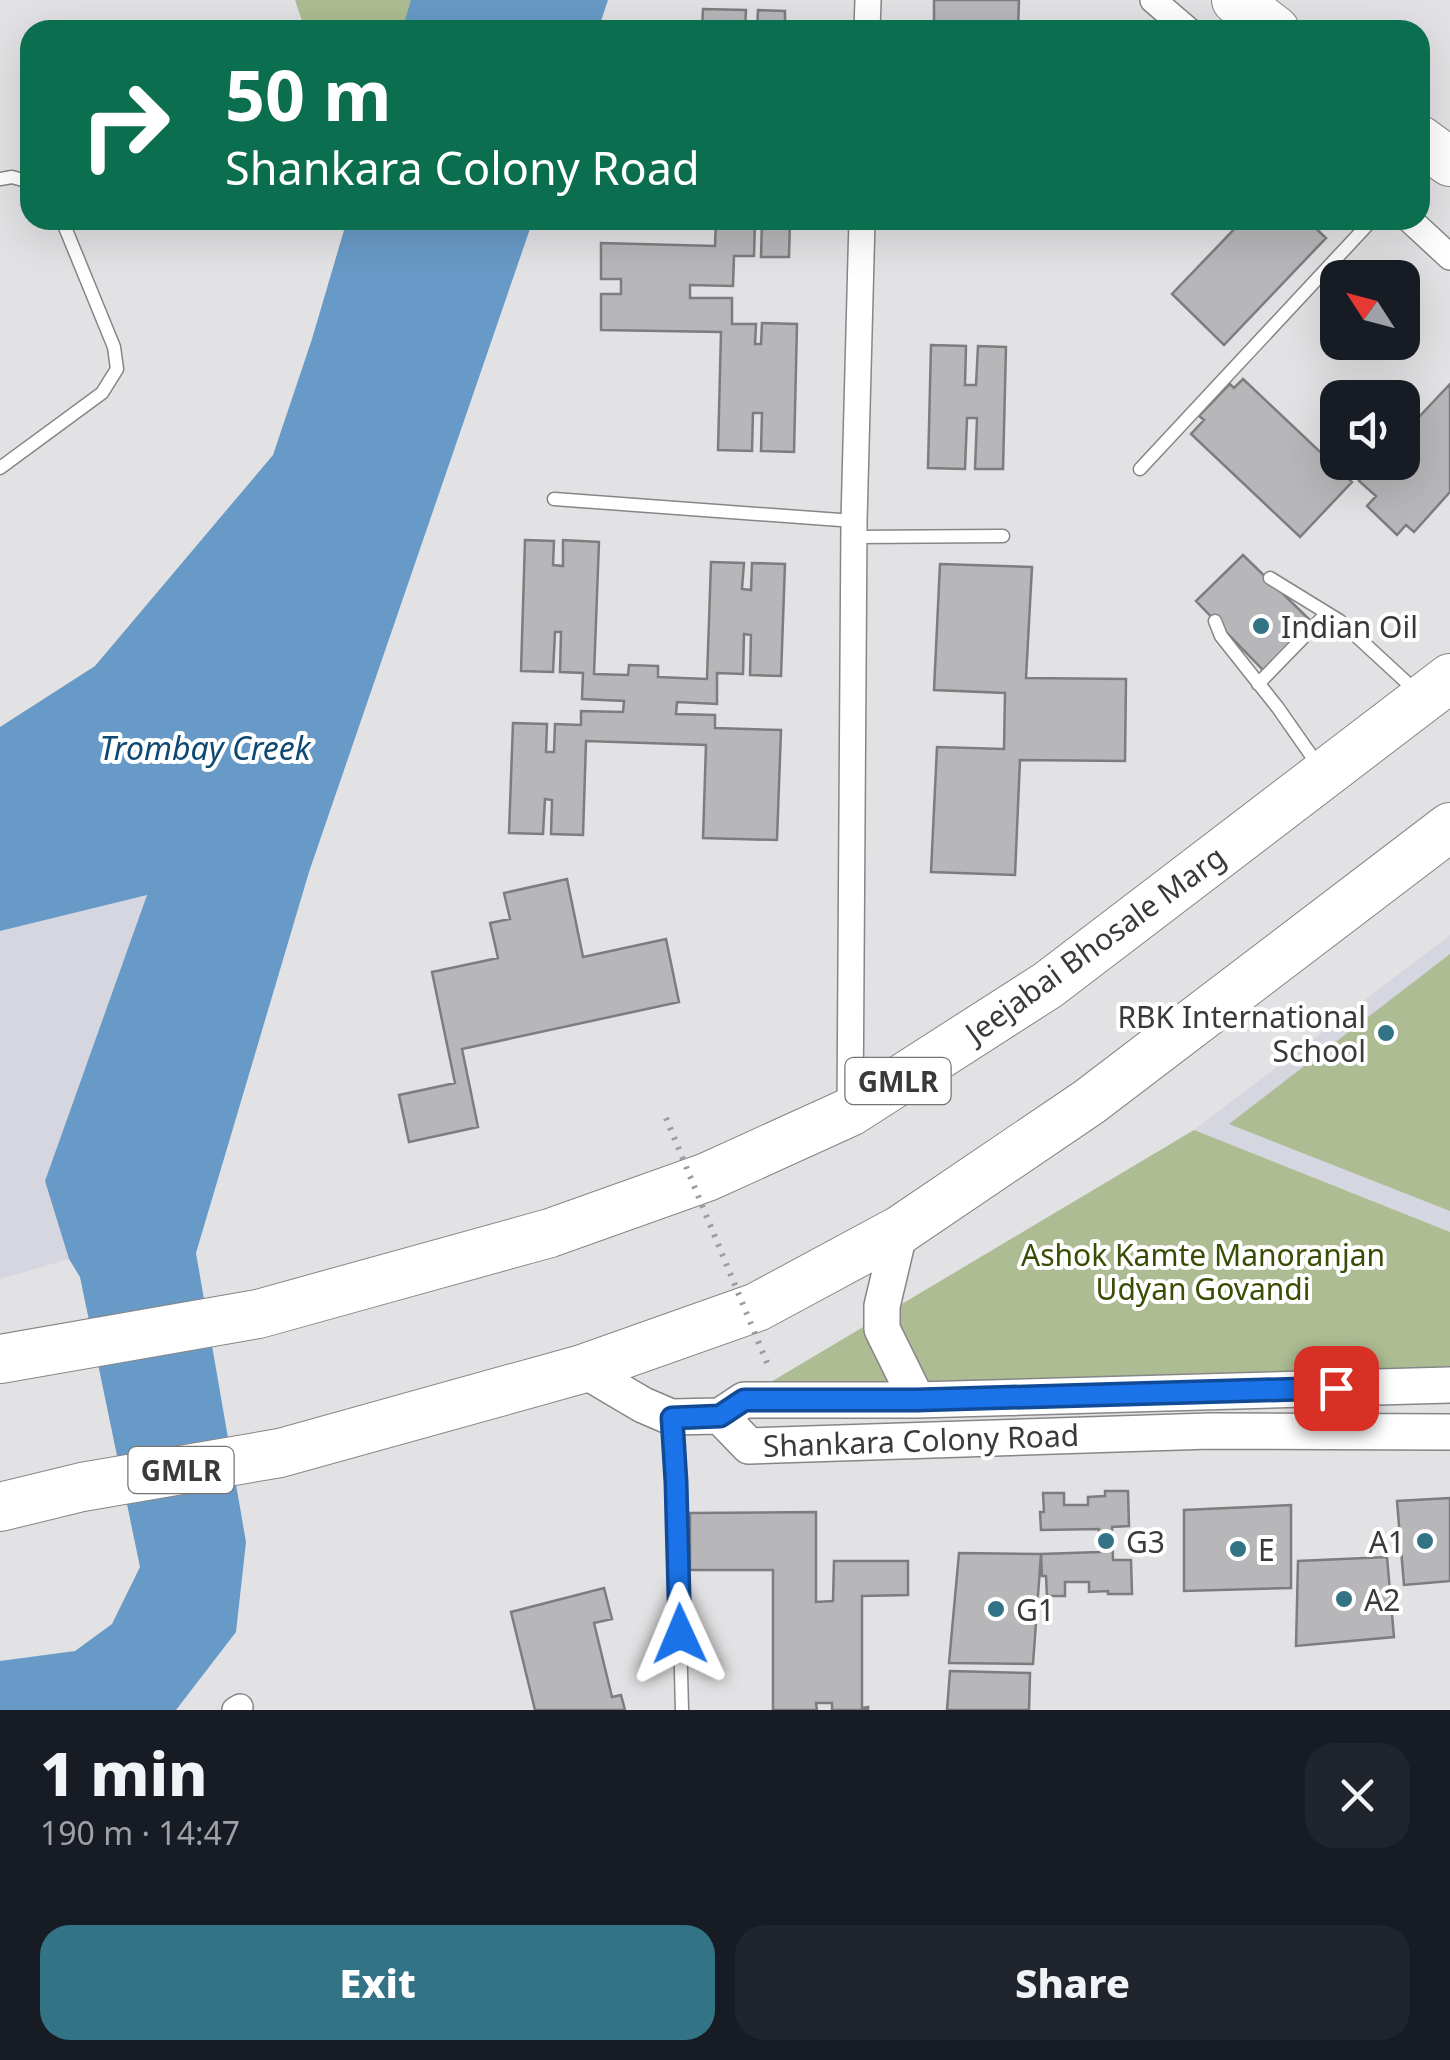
<!DOCTYPE html>
<meta charset="utf-8">
<style>
:root{--surface:#171b24;--page:#20242c;--text:#f1f3f6;--muted:#9ea1a6;--accent:#327386}
body{margin:0;font-family:"Noto Sans",sans-serif;background:var(--page);color:var(--text);height:100vh;display:flex;flex-direction:column;font-size:38px;white-space:nowrap}
*{box-sizing:border-box;margin:0}
p{font-size:32px;color:var(--muted)}
.icon{flex:none;width:55px;height:55px;fill:none;stroke:currentColor;stroke-width:2;stroke-linecap:round;stroke-linejoin:round}
.map{position:relative;height:1710px;overflow:hidden}
.sheet{display:flex;flex-direction:column;background:var(--surface);flex:1}
.sheet>*{flex:none}
.banner{position:absolute;left:20px;top:20px;width:1410px;height:210px;border-radius:30px;box-shadow:0 10px 40px #0002;background:#0b6e4f;color:#fff;overflow:hidden}
.needle{width:65px;rotate:306deg}
.fabs{position:absolute;left:1320px;top:260px;display:grid;gap:20px}
.fabs a{display:grid;place-items:center;width:100px;height:100px;border-radius:20px;background:var(--surface);box-shadow:0 10px 40px #0002;font-size:50px}
.pin{position:absolute;display:grid;place-items:center;width:85px;height:85px;color:#fff;margin:-42px;border-radius:20px;box-shadow:0 5px 15px #0006}
.me{position:absolute;width:110px;margin:-55px;rotate:359deg;stroke-linejoin:round;filter:drop-shadow(0 0 8px #0008)}
.turn{display:flex;align-items:center;gap:35px;height:210px;padding:0 40px;font-size:45px}
.turn .icon{width:130px;height:130px;stroke-width:2.5}
.turn b{display:block;font-size:70px;line-height:85px}
.round{display:grid;place-items:center;flex:none;width:105px;height:105px;border-radius:30px;background:var(--page)}
.summary{display:flex;align-items:center;justify-content:space-between;height:170px;padding:0 40px}
h1{font-size:60px;font-weight:800;line-height:75px}
.primary-button{display:flex;gap:20px;margin-top:auto;padding:20px 40px}
.primary-button a{flex:1;height:115px;border-radius:30px;background:var(--accent);color:#fff;font-size:40px;font-weight:800;line-height:115px;text-align:center}
.primary-button a+a{background:var(--page);color:var(--text)}
.map>svg:first-child{display:block}
.built{fill:#d5d6df}
.green{fill:#adbc92}
.water{fill:#689ac7}
.building{fill:#b7b7b9;stroke:#7d7d7f;stroke-width:2.5}
.lines{fill:none;stroke-linecap:round;stroke-linejoin:round}
.lane-casing{stroke:#868688;stroke-width:15}
.street-casing{stroke:#868688;stroke-width:28}
.secondary-casing{stroke:#868688;stroke-width:38}
.highway-casing{stroke:#868688;stroke-width:50}
.lane{stroke:#fff;stroke-width:12}
.street{stroke:#fff;stroke-width:25}
.secondary{stroke:#fff;stroke-width:35}
.highway{stroke:#fff;stroke-width:48}
.path-bridge{stroke:#9c9c9e;stroke-width:6;stroke-dasharray:2.5 8;stroke-linecap:butt}
.route-casing{stroke:#114b97;stroke-width:25}
.route{stroke:#1a73e8;stroke-width:18}
.poi-dot{fill:#327386;stroke:#fff;stroke-width:4}
.labels{text-anchor:middle;dominant-baseline:central;stroke-width:8;stroke-linejoin:round;paint-order:stroke}
.shield{fill:#fff;stroke:#757576;stroke-width:2.5}
.shield-label{font-size:28px;font-weight:bold;fill:#3a3a3b}
.poi-label{font-size:30px;fill:#3a3a3b;stroke:#fff;text-anchor:start}
.street-label{font-size:30px;fill:#3a3a3b;stroke:#fff}
.park-label{font-size:30px;fill:#3b4c05;stroke:#fff}
.water-label{font-size:32px;font-style:italic;fill:#0e4974;stroke:#fff}
</style>
<div class="map">
<svg width="1450" height="1710" viewBox="0 0 1450 1710">
<rect width="100%" height="100%" fill="#e2e2e4"/>
<path class="built" d="M147,894L45,1181L69,1259L0,1279V931Z
M1450,935V1232L1194,1130Z"/>
<path class="green" d="M295,0H414L407,30H305Z
M1450,954V1211L1229,1124Z
M1194,1130L1450,1232V1391L759,1389Z"/>
<path class="water" d="M411,0H608L598,30H402Z
M347,220H533L309,872L196,1253L246,1542L236,1632L176,1710H0V1661L75,1651L112,1624L140,1567L80,1277L69,1259L45,1181L147,895L0,931V727L95,666L273,455L312,339Z"/>
<path class="building" d="M934,0H1019L1018,30H981V26H970V30H934Z
M703,9L746,10L745,30H702Z
M758,10L785,11V24H799V30H757Z
M716,220H755L754,256H734L733,286L690,285V298H732V324H756L755,344H761L762,323L797,324L794,452L761,451L762,413H753L752,451L718,450L721,332L601,330V294H621V279H601V243L715,246Z
M762,220H790L789,257H761Z
M1243,220H1307L1326,238L1224,345L1172,294Z
M931,345L966,346L965,385H976L978,346L1006,347L1003,469H975L977,418H967L965,469L928,468Z
M1243,379L1352,482L1300,537L1191,434L1204,420L1199,416L1230,384L1234,388Z
M1450,384V492L1414,532L1406,525L1397,535L1367,506L1376,496L1359,481L1376,462H1402V435Z
M525,540L554,541L553,565L563,566V540L599,542L594,674L628,675L629,665L658,666V677L707,679L711,562L744,563L742,589L751,590L752,563L785,564L781,676L750,675L751,635L744,634L743,674L717,673V704L677,702L676,714L715,715V728L781,730L777,840L703,838L706,745L586,741L583,835L551,834L552,800L545,799L543,834L509,833L513,723L547,724L546,752H554L555,724L581,725V711L623,712L624,701L582,699L583,673L560,672L561,632H555L553,672L521,671Z
M1243,555L1313,623L1264,671L1196,601Z
M940,564L1032,567L1026,678L1126,679L1125,761L1020,760L1015,875L931,872L937,747L1004,749L1005,693L934,690Z
M567,879L583,957L666,939L679,1002L462,1049L478,1127L409,1142L399,1095L455,1083L432,972L498,958L490,923L510,919L504,893Z
M1105,1491H1128L1129,1526L1112,1527L1113,1560H1131L1132,1594H1108V1591L1089,1592V1582H1065V1596H1047L1046,1576H1042L1041,1554L1100,1552L1099,1529L1041,1530L1040,1512H1044L1043,1493H1064V1505H1088V1497L1105,1496Z
M1450,1498V1581L1404,1585L1397,1501Z
M1291,1505V1588L1184,1591V1510Z
M816,1512V1602L833,1601L834,1561H908V1595L862,1596V1708L868,1707V1710H832V1703H816L817,1710H773V1570H690V1513Z
M959,1553L1041,1554L1033,1664L949,1663Z
M1387,1557L1394,1637L1296,1646L1298,1561Z
M604,1588L612,1619L594,1623L612,1697L621,1695L625,1710H535L511,1612Z
M950,1671L1030,1673L1029,1710H947Z"/>
<g class="lines">
<g class="lane-casing">
<path id="lane" d="M0,179L12,177L30,182
M0,468L102,393L117,369L114,347L62,220
M1140,469L1372,220
M554,499L854,521
M854,537L1003,536
M1270,578L1340,621L1417,692
M1215,621L1221,636L1278,708L1320,768
M1258,684L1327,613
M671,1418L676,1482L682,1710"/>
</g>
<g class="street-casing">
<path id="street" d="M1153,0L1188,30
M867,30L868,0
M1410,220L1450,257
M850,1112L854,521L862,220
M235,1710L240,1707"/>
</g>
<g class="secondary-casing">
<path id="secondary" d="M900,1230L882,1306V1329L917,1400
M582,1369L643,1405L671,1417L720,1416
M720,1416L749,1446L1210,1431L1450,1432
M720,1416L744,1400H917L1450,1385"/>
</g>
<g class="highway-casing">
<path id="highway" d="M1236,0L1275,30
M1420,140L1450,162
M0,1359L258,1314L550,1233L707,1177L850,1112L1048,985L1450,678
M0,1507L82,1487L280,1453L582,1369L757,1307L900,1230L1089,1102L1450,827"/>
</g>
<use href="#lane" class="lane"/>
<use href="#street" class="street"/>
<use href="#secondary" class="secondary"/>
<use href="#highway" class="highway"/>
<path class="path-bridge" d="M666,1118L770,1370"/>
</g>
<g class="lines">
<g class="route-casing">
<path id="route" d="M680,1634L676,1482L672,1418L720,1416L744,1400H917L1336,1388"/>
</g>
<use href="#route" class="route"/>
</g>
<g class="poi-dot">
<circle cx="1261" cy="626" r="10"/>
<circle cx="1386" cy="1033" r="10"/>
<circle cx="1106" cy="1541" r="10"/>
<circle cx="1425" cy="1541" r="10"/>
<circle cx="1238" cy="1549" r="10"/>
<circle cx="1344" cy="1599" r="10"/>
<circle cx="996" cy="1609" r="10"/>
</g>
<g class="labels">
<g class="shield">
<rect x="845.5" y="1058" width="105" height="46" rx="8"/>
<rect x="128.5" y="1447" width="105" height="46" rx="8"/>
</g>
<g class="shield-label">
<text x="898" y="1081">GMLR</text>
<text x="181" y="1470">GMLR</text>
</g>
<g class="poi-label">
<text x="1281" y="626">Indian Oil</text>
<text x="1366" y="1016" text-anchor="end">RBK International<tspan x="1366" dy="34">School</tspan></text>
<text x="1126" y="1541">G3</text>
<text x="1405" y="1541" text-anchor="end">A1</text>
<text x="1258" y="1549">E</text>
<text x="1364" y="1599">A2</text>
<text x="1016" y="1609">G1</text>
</g>
<g class="street-label">
<text transform="translate(1095 944) rotate(-36)">Jeejabai Bhosale Marg</text>
<text transform="translate(921 1440) rotate(-2)">Shankara Colony Road</text>
</g>
<g class="park-label">
<text x="1203" y="1254">Ashok Kamte Manoranjan<tspan x="1203" dy="34">Udyan Govandi</tspan></text>
</g>
<g class="water-label">
<text x="205" y="747">Trombay Creek</text>
</g>
</g>
</svg>
<div class="fabs">
<a><svg class="needle" viewBox="-14 -14 28 28"><path d="M0-13l5 13h-10z" fill="#e53935"/><path d="M0 13l5-13h-10z" fill="#9ea1a6"/></svg></a>
<a><svg class="icon" aria-label="sound" viewBox="0 0 24 24"><path d="M4 9h4l5-4v14l-5-4H4zM17 9q2 3 0 6"/></svg></a>
</div>
<div class="pin" style="left:1336px;top:1388px;background:#d93025"><svg class="icon" aria-label="arrive" viewBox="0 0 24 24"><path d="M6 21V4h12l-3 4 3 4H6"/></svg></div>
<svg class="me" style="left:680px;top:1634px" viewBox="-20 -20 40 40"><path d="M0-17L14 15 0 8-14 15z" fill="#1a73e8" stroke="#fff" stroke-width="4"/></svg>
<div class="banner">
<div class="turn"><svg class="icon" aria-label="right" viewBox="0 0 24 24"><path d="M7 20v-9h11M14 6l5 5-5 5"/></svg><div><b>50 m</b>Shankara Colony Road</div></div>
</div>
</div>
<section class="sheet">
<div class="summary"><div><h1>1 min</h1><p>190 m · 14:47</p></div><a class="round"><svg class="icon" aria-label="close" viewBox="0 0 24 24"><path d="M6 6l12 12M18 6L6 18"/></svg></a></div>
<div class="primary-button"><a>Exit</a><a>Share</a></div>
</section>
